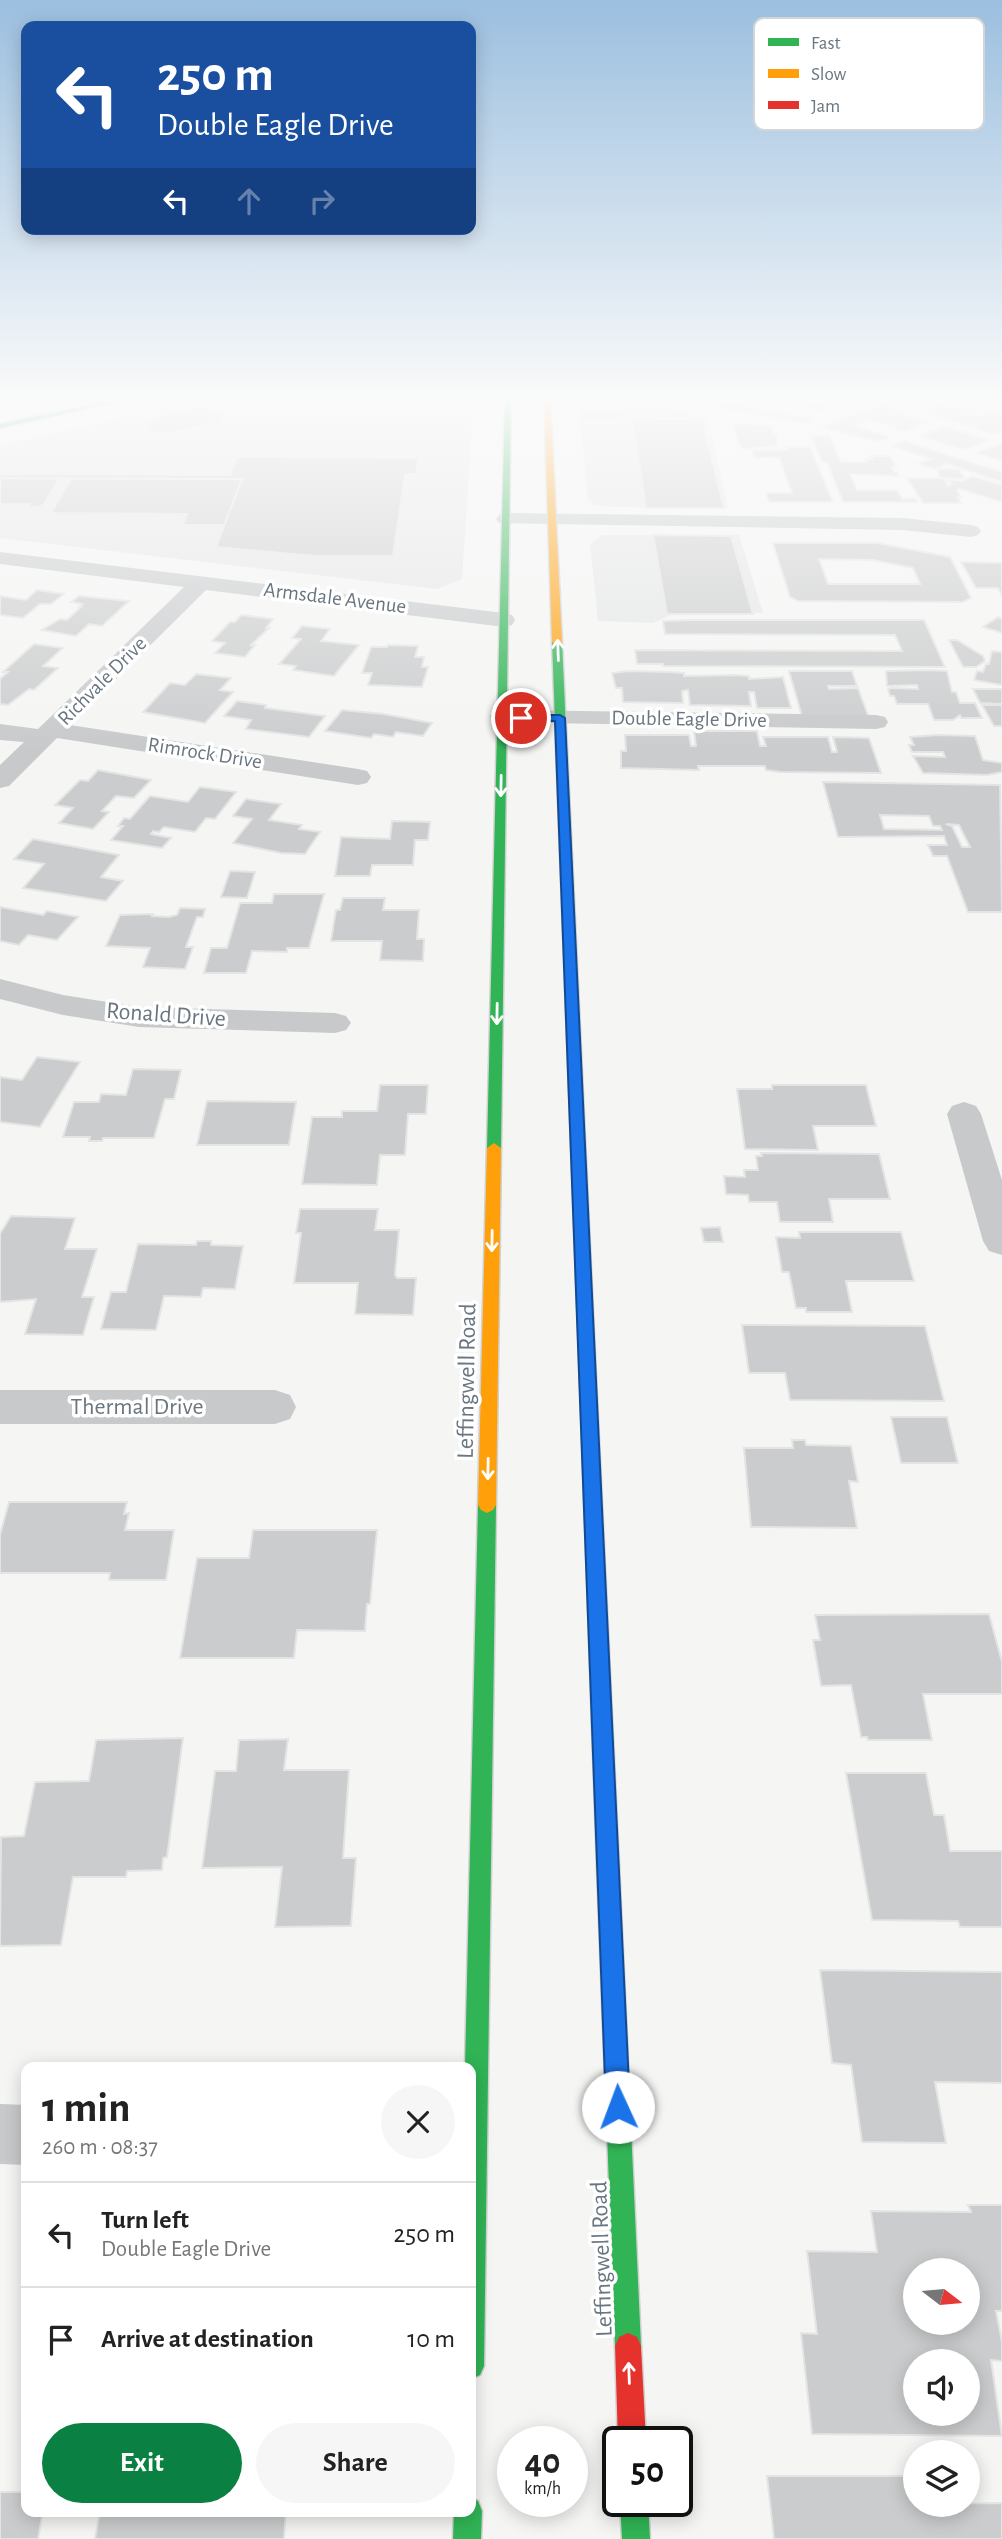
<!DOCTYPE html>
<meta charset="utf-8">
<style>
:root{--surface:#fff;--page:#f6f6f6;--text:#222;--muted:#767676;--line:#e0e0e0;--accent:#0b8043}
body{margin:0;font-family:"Alegreya Sans",sans-serif;background:var(--page);color:var(--text);height:100vh;display:flex;flex-direction:column;font-size:26px;white-space:nowrap}
*{box-sizing:border-box;margin:0}
p{font-size:23px;color:var(--muted)}
.icon{flex:none;width:38px;height:38px;fill:none;stroke:currentColor;stroke-width:2;stroke-linecap:round;stroke-linejoin:round}
.map{position:relative;flex:1;overflow:hidden}
.panel{position:absolute;left:21px;top:2062px;width:455px;height:455px;display:flex;flex-direction:column;background:var(--surface);border-radius:14px;box-shadow:0 4px 18px #0003}
.panel>*{flex:none}
.top-card{position:absolute;left:21px;top:21px;width:455px;height:214px;border-radius:14px;box-shadow:0 4px 18px #0003;background:#1a4fa0;color:#fff;overflow:hidden}
.needle{width:46px;rotate:106deg}
.buttons{position:absolute;left:903px;top:2258px;display:grid;gap:14px}
.buttons a{display:grid;place-items:center;width:77px;height:77px;border-radius:50%;background:var(--surface);box-shadow:0 4px 18px #0003;font-size:35px}
.speed{position:absolute;left:497px;top:2426px;display:flex;gap:14px;font-size:35px;font-weight:700;text-align:center}
.speed>*{display:grid;place-content:center;width:91px;height:91px;border-radius:50%;background:var(--surface);box-shadow:0 4px 18px #0003;line-height:1}
.speed small{font-size:18px;font-weight:400}
.speed .limit{border:4px solid #111;border-radius:10px;background:#fff;color:#111}
.pin{position:absolute;display:grid;place-items:center;width:60px;height:60px;color:#fff;margin:-30px;border:4px solid #fff;border-radius:50%;box-shadow:0 2px 7px #0007}
.me{position:absolute;width:77px;margin:-38px;rotate:358deg;stroke-linejoin:round;filter:drop-shadow(0 0 5px #0008)}
.turn{display:flex;align-items:center;gap:24px;height:147px;padding:0 21px;font-size:32px}
.turn .icon{width:91px;height:91px;stroke-width:2.5}
.turn b{display:block;font-size:49px;line-height:60px}
.lanes{display:flex;align-items:center;height:66px;padding:0 21px;background:#0003;justify-content:center;gap:35px;direction:ltr}
.lanes .off{opacity:.35}
.round{display:grid;place-items:center;flex:none;width:74px;height:74px;border-radius:37px;background:var(--page)}
.summary{display:flex;align-items:center;justify-content:space-between;height:119px;padding:0 21px}
h1{font-size:42px;font-weight:700;line-height:52px}
.action{display:flex;gap:14px;margin-top:auto;padding:14px 21px}
.action a{flex:1;height:80px;border-radius:42px;background:var(--accent);color:#fff;font-size:28px;font-weight:700;line-height:80px;text-align:center}
.action a+a{background:var(--page);color:var(--text)}
ul{padding:0;list-style:none}
li{display:flex;align-items:center;gap:21px;height:105px;padding:0 21px;border-top:2px solid var(--line)}
li div{flex:1}
li b{display:block;font-size:26px}
li em{font-style:normal}
.map>svg:first-child{display:block}
.built{fill:#e5e6e6}
.building{fill:#cbcccd;stroke:#e4e4e4;stroke-width:2;fill-rule:evenodd}
.lines{fill:none;stroke-linecap:round;stroke-linejoin:round}
.fast-casing{stroke:#d1d1d1;stroke-width:3}
.slow-casing{stroke:#d1d1d1;stroke-width:3}
.jam-casing{stroke:#d1d1d1;stroke-width:3}
.street{fill:#c7c9ca;fill-rule:evenodd}
.fast{fill:#30b455;fill-rule:evenodd}
.slow{fill:#ff9f0a;fill-rule:evenodd}
.jam{fill:#e5322d;fill-rule:evenodd}
.oneway{stroke:#fff}
.route{fill:#1a73e8;stroke:#114b97;stroke-width:2}
.labels{text-anchor:middle;dominant-baseline:central;stroke-width:7;stroke-linejoin:round;paint-order:stroke}
.far-street-label{font-size:21px;fill:#697680;stroke:#fff}
.street-label{font-size:24px;fill:#697680;stroke:#fff}
.key{fill:#fff;stroke:#d2d6d9;stroke-width:2}
.key-label{font-size:19px;fill:#697680}
</style>
<div class="map">
<svg width="1002" height="2539" viewBox="0 0 1002 2539">
<rect width="100%" height="100%" fill="#f5f5f4"/>
<path class="built" d="M223,396H474L462,579L437,589L0,538V445Z
M578,396H651L705,406L728,508L612,507L594,505L588,500Z
M602,535H739L763,613L670,615L653,623L598,621L590,544Z"/>
<path class="building" d="M622,396L665,400L668,412L623,413V419H581L580,413H623Z
M654,396H694L814,418L806,424Z
M736,396H780L832,406L820,411Z
M831,396H869L852,402Z
M904,396H935L894,411L930,422L905,431L869,420L854,425L890,437L878,442L819,427Z
M960,396H1002V399L967,413L979,416L1002,407V433L998,435L919,411Z
M206,405L224,415L219,422L172,433L153,432L144,426L149,425L143,421L159,418L156,416Z
M689,413L691,419L648,418V414Z
M632,419H702L724,508H646Z
M732,423L771,426L774,434H776L778,446L741,449Z
M944,426L989,440L964,450L919,436Z
M811,436H830L841,462H867L866,459H873L871,456H890L896,467H892L894,472H897L899,476L850,474L857,490H897L902,499H916L917,502H843L827,462H822Z
M904,441L1002,472V482L947,464L934,469L918,464L931,459L891,446Z
M1002,443V461L976,453Z
M787,447H810L833,502H769L766,493H792L779,458H754L752,450H788Z
M237,457L418,458L416,474H405L393,556H315L216,547L242,479L0,478V474L230,475Z
M936,469H959L965,479L944,478L948,486L952,484L946,479L962,481L973,476L1002,485V502L960,489L957,490L961,497H958L961,503H923L907,478H941Z
M0,478L59,479L44,504L39,507H28L30,504H0Z
M71,479H242L224,525H183L187,514L51,513Z
M653,535L731,536L753,614H667Z
M773,543H877L950,557L971,598L963,602L798,601L790,597ZM819,559L873,560L913,568L920,584H828Z
M961,562L1002,563V596L998,588H976Z
M37,590L64,594L51,604H40L23,618L0,615V596L26,600Z
M79,596L129,601L102,626L89,624L76,636L42,630L60,619L67,620L81,607H79L82,604L71,602Z
M241,615L273,619L266,628H269L251,645H255L245,657L215,653L225,643L212,641L230,622H235Z
M998,617L1002,619V633L983,627Z
M690,620H924L945,667L663,666V664H637L635,650L902,651L895,635L665,634L663,621Z
M302,626L330,629L321,641L359,645L334,676L293,670L296,666L279,664L301,639L292,638Z
M949,640H957L983,656L985,661L976,667H963Z
M34,644L63,648L43,666L58,668L34,690L29,689L8,705L0,704V679L8,672H3Z
M388,645L418,646L415,657H424L422,667H428L422,687L368,685L372,673H362L371,647H387Z
M992,651L1002,652V685L974,680L977,671L983,672L986,664H989Z
M929,670L947,671L952,692H956L960,703H975L982,718H961L960,715L953,720H934L928,704H897L894,696H890L888,689L891,688L918,689L917,685L887,686L886,671Z
M628,671L670,672L684,673V676L735,675L749,676V679L783,677L791,708H757L754,692H749L751,706L690,705L688,690L682,691L683,703L623,702L622,688H616L612,673Z
M789,671H852L857,686H828L829,689L858,688L869,718L803,720Z
M196,674L231,678L220,690L233,692L205,723L143,712L170,683L185,685Z
M973,689H1002V704L980,703Z
M237,701L266,705L265,708L325,716L309,737L246,729L251,720L224,716Z
M982,705H1002V726H994Z
M342,710L384,714L432,723L423,736L396,732L393,737L374,734L371,738L325,731Z
M694,731H757L760,746H766L763,737H828L832,752H837L833,737L869,738L881,773L780,772L766,770L765,766H698L699,770L621,768V751H626L625,735H689L691,746H696Z
M937,735L975,736L983,760L1002,763V772L987,775L923,773L913,756L945,757L943,752H912L909,745H914L910,737Z
M98,770L151,780L134,798L116,796L102,811L109,812L93,829L59,823L73,808L55,805L80,780L88,781Z
M823,782L1000,785L1002,912H968L947,856H933L928,845H947L944,836L838,837ZM880,815L929,816L933,826H940L942,830L884,829ZM946,824L959,825L970,847H962L952,826Z
M200,787L236,792L215,819L206,818L195,832L164,827L159,832L153,831L151,834L171,838L162,848L111,840L123,826H118L124,818L130,819L150,796L188,802Z
M246,799L281,804L269,820L302,825L299,829L320,832L305,854L281,853L233,843L252,819L233,816Z
M392,821L430,822L428,840H415L413,865H372L370,876H335L341,837L390,839Z
M33,839L119,855L101,877L123,881L106,901L23,888L44,864L14,859Z
M230,871L255,872L247,898L221,897Z
M274,894H324L309,948H287V952L252,951L246,973H204L211,948H227L240,903H272Z
M343,898H385L383,910H419L417,939H424L423,961L380,960L382,941H331L336,910H340Z
M0,907L43,915L47,911L78,917L57,940L28,935L19,945L0,941Z
M180,908L205,909L203,917H197L186,947H193L185,969L143,967L150,948L106,946L120,915L153,914L152,916L169,917L177,915Z
M37,1057L80,1062L40,1127L0,1122V1077L22,1080Z
M133,1069L181,1070L174,1099H165L154,1138H103L102,1141H89L90,1137H63L74,1102H99L101,1094L126,1095Z
M380,1085H428L426,1114H408L405,1155H380L377,1185L302,1184L312,1117H342V1111H377Z
M772,1085H866L876,1126H813L818,1150L745,1149L737,1089H772Z
M207,1101L296,1102L289,1145H197Z
M761,1153L879,1154L890,1199H829L833,1222H780L777,1202H749L748,1195L726,1194L724,1176L745,1177L744,1170H758L756,1156H762Z
M300,1209H378L375,1230H399L395,1275L397,1278H416L413,1315L355,1314L358,1283H294L301,1233H296Z
M11,1216L75,1218L65,1249H97L82,1297H94L83,1335L25,1334L36,1299L0,1302V1234Z
M720,1227L723,1242H704L701,1228Z
M799,1232H901L914,1281H846L852,1312H806V1308H796L789,1272H782L776,1237L800,1238Z
M197,1241H211V1245L243,1246L235,1289L203,1288L201,1297L164,1296L156,1330L101,1329L111,1292H126L138,1244L196,1245Z
M742,1325L925,1326L944,1401L790,1400L785,1373H749Z
M891,1417H947L958,1463H901Z
M792,1440H805L806,1445L851,1446L858,1482L849,1481L857,1528L751,1527L744,1448H793Z
M9,1502H127L124,1514L129,1513L125,1530H174L166,1580H109L110,1573H0V1535Z
M253,1530H377L370,1604H367L365,1631L297,1630L294,1658H180L197,1558H249Z
M989,1614L1002,1662V1694H923L932,1740H868L867,1737H861L851,1685L821,1686L813,1640H820L815,1615Z
M183,1738L167,1857L163,1858L162,1870L127,1871L126,1877H73L61,1945L0,1946L1,1837L24,1836L35,1782L89,1781L96,1740Z
M288,1739L284,1770H349L343,1858H356L351,1926L275,1927L282,1867L202,1868L215,1771H236L239,1740Z
M846,1773H926L934,1815H944L950,1851H1002V1927H960L958,1921L872,1920Z
M820,1970L1002,1972V2083L935,2082L946,2143L862,2142L851,2065L832,2063Z
M968,2205H1002V2311H996L1002,2342V2361L991,2360L1002,2436L812,2434L801,2333L817,2334L807,2251L877,2252L871,2211L971,2212ZM915,2270H968V2322H915ZM915,2361H968V2413H915Z
M767,2476H915V2504L1002,2503V2539H774Z
M0,2492H26V2511H43L38,2539H0Z
M100,2511H286L284,2539H95Z"/>
<g class="lines">
<g class="fast-casing">
<path id="fast" d="M131,396H144L0,428V424Z
M505,396H511L501,1148L494,1153L487,1148Z
M557,639L562,642L596,1378L594,1383H582L580,1378L552,642Z
M487,1497L493,1500L496,1505L484,2366L480,2375L471,2379V2067H465L478,1505L481,1500Z
M608,1855L616,1858L619,1866L641,2346L637,2355L628,2359L619,2355L615,2346L597,1866L600,1858Z
M471,2498L478,2501L482,2511L481,2539H453L454,2511H471Z
M620,2501H648L650,2539H622Z"/>
</g>
<g class="slow-casing">
<path id="slow" d="M544,396H550L562,642L557,645L552,642Z
M494,1143L501,1148L496,1505L493,1510L487,1513L481,1510L478,1505L487,1148Z
M588,1371L594,1373L596,1378L619,1866L616,1874L608,1877L600,1874L597,1866L580,1378L582,1373Z"/>
</g>
<g class="jam-casing">
<path id="jam" d="M628,2333L637,2337L641,2346L646,2441H618L615,2346L619,2337Z"/>
</g>
<path class="street" d="M506,513L902,518L971,525L978,527L981,531L978,535L971,537L902,530L499,523L496,519L499,515Z
M0,552L504,613L512,615L515,620L512,625L504,627L206,590L70,725L358,769L367,771L371,777L367,783L358,785L57,738L9,786L0,788V765L24,742L0,740V724L38,729L184,587L0,564Z
M502,710L876,715L885,717L888,722L885,727L876,729L493,722L490,717L493,712Z
M0,979L63,995L139,1007L335,1013L346,1016L351,1023L346,1030L335,1033L139,1027L63,1015L0,999Z
M964,1102L976,1106L981,1114L1002,1180V1255L989,1251L983,1241L947,1114L952,1106Z
M0,1390H275L290,1395L296,1407L290,1419L275,1424H0Z
M0,2104L26,2105V2165L0,2164Z"/>
<use href="#fast" class="fast"/>
<use href="#slow" class="slow"/>
<use href="#jam" class="jam"/>
</g>
<defs><path id="oneway-shaft" d="M-6 0H5M1.5-3L5.5 0L1.5 3" fill="none" stroke-width="1.6" stroke-linecap="round" stroke-linejoin="round" transform="scale(1.75)"/></defs>
<g class="oneway">
<use href="#oneway-shaft" transform="translate(558 650) rotate(-92)"/>
<use href="#oneway-shaft" transform="translate(501 786) rotate(91)"/>
<use href="#oneway-shaft" transform="translate(497 1014) rotate(91)"/>
<use href="#oneway-shaft" transform="translate(492 1241) rotate(91)"/>
<use href="#oneway-shaft" transform="translate(488 1469) rotate(91)"/>
<use href="#oneway-shaft" transform="translate(629 2373) rotate(-92)"/>
</g>
<linearGradient id="sky" x2="0" y2="1"><stop stop-color="#9bbfdf"/><stop offset="0.53" stop-color="#fafafa"/><stop offset="1" stop-color="#fafafa" stop-opacity="0"/></linearGradient>
<rect width="1002" height="752" fill="url(#sky)"/>
<path class="route" d="M518,715H560L565,718L630,2107L627,2115L618,2119L609,2115L606,2107L555,721H521L516,718Z"/>
<g class="labels">
<g class="far-street-label">
<text transform="translate(335 598) rotate(7)">Armsdale Avenue</text>
<text transform="translate(102 681) rotate(-45)">Richvale Drive</text>
<text transform="translate(689 719) rotate(1)">Double Eagle Drive</text>
<text transform="translate(205 753) rotate(9)">Rimrock Drive</text>
</g>
<g class="street-label">
<text transform="translate(166 1015) rotate(4)">Ronald Drive</text>
<text transform="translate(467 1381) rotate(-89)">Leffingwell Road</text>
<text x="137" y="1407">Thermal Drive</text>
<text transform="translate(602 2259) rotate(-92)">Leffingwell Road</text>
</g>
</g>
<rect x="754" y="18" width="230" height="112" rx="10" class="key"/>
<rect x="768" y="38" width="31" height="8" fill="#30b455"/>
<rect x="768" y="69" width="31" height="9" fill="#ff9f0a"/>
<rect x="768" y="101" width="31" height="8" fill="#e5322d"/>
<g class="key-label">
<text x="811" y="49">Fast</text>
<text x="811" y="80">Slow</text>
<text x="811" y="112">Jam</text>
</g>
</svg>
<div class="buttons">
<a><svg class="needle" viewBox="-14 -14 28 28"><path d="M0-13l5 13h-10z" fill="#e53935"/><path d="M0 13l5-13h-10z" fill="#767676"/></svg></a>
<a><svg class="icon" aria-label="sound" viewBox="0 0 24 24"><path d="M4 9h4l5-4v14l-5-4H4zM17 9q2 3 0 6"/></svg></a>
<a><svg class="icon" aria-label="layers" viewBox="0 0 24 24"><path d="M12 4l9 5-9 5-9-5zM3 14l9 5 9-5"/></svg></a>
</div>
<div class="speed"><div>40<small>km/h</small></div><div class="limit">50</div></div>
<div class="pin" style="left:521px;top:718px;background:#d93025"><svg class="icon" aria-label="arrive" viewBox="0 0 24 24"><path d="M6 21V4h12l-3 4 3 4H6"/></svg></div>
<svg class="me" style="left:618px;top:2107px" viewBox="-20 -20 40 40"><circle r="19" fill="#fff"/><path d="M0-13L10 11 0 6-10 11z" fill="#1a73e8"/></svg>
<div class="top-card">
<div class="turn"><svg class="icon" aria-label="left" viewBox="0 0 24 24"><path d="M17 20v-9H6M10 6l-5 5 5 5"/></svg><div><b>250 m</b>Double Eagle Drive</div></div>
<div class="lanes"><svg class="icon" aria-label="left" viewBox="0 0 24 24"><path d="M17 20v-9H6M10 6l-5 5 5 5"/></svg><svg class="icon off" aria-label="ahead" viewBox="0 0 24 24"><path d="M12 20V5M6 11l6-6 6 6"/></svg><svg class="icon off" aria-label="right" viewBox="0 0 24 24"><path d="M7 20v-9h11M14 6l5 5-5 5"/></svg></div>
</div>
<section class="panel">
<div class="summary"><div><h1>1 min</h1><p>260 m · 08:37</p></div><a class="round"><svg class="icon" aria-label="close" viewBox="0 0 24 24"><path d="M6 6l12 12M18 6L6 18"/></svg></a></div>
<ul>
<li><svg class="icon" aria-label="left" viewBox="0 0 24 24"><path d="M17 20v-9H6M10 6l-5 5 5 5"/></svg><div><b>Turn left</b><p>Double Eagle Drive</p></div><em>250 m</em></li>
<li><svg class="icon" aria-label="arrive" viewBox="0 0 24 24"><path d="M6 21V4h12l-3 4 3 4H6"/></svg><div><b>Arrive at destination</b></div><em>10 m</em></li>
</ul>
<div class="action"><a>Exit</a><a>Share</a></div>
</section>
</div>
